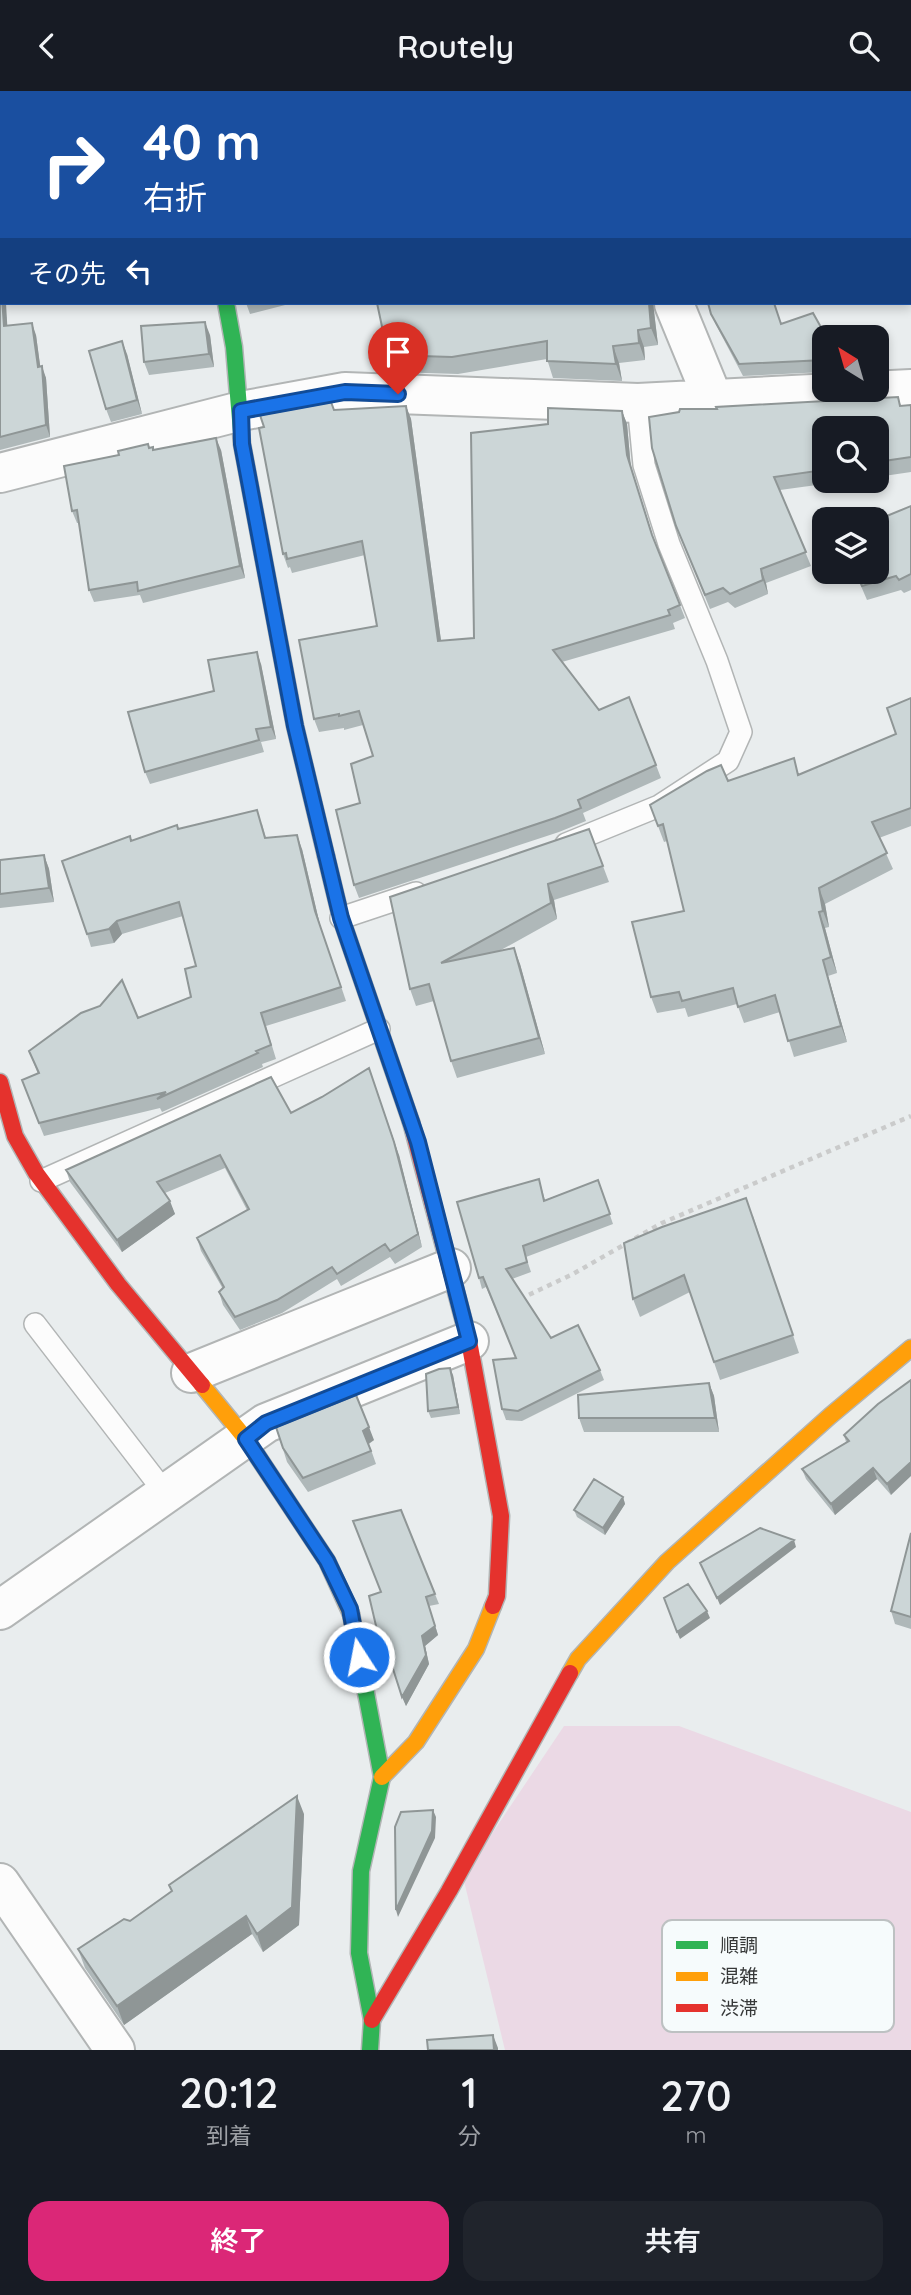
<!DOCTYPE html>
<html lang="ja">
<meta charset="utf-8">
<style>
:root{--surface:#171b24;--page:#20242c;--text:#f1f3f6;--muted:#9ea1a6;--accent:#db2777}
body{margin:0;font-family:Quicksand,"Noto Sans JP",sans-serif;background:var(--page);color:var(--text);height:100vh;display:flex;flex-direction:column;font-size:26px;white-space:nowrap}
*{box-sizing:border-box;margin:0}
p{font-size:23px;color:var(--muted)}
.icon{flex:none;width:38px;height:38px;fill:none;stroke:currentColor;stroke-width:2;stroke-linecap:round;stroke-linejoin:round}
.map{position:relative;height:1959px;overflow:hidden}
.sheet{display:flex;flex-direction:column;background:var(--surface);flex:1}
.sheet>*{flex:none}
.hud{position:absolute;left:0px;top:0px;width:912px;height:214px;box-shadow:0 4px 10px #0003;background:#1a4fa0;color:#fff;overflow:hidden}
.needle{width:46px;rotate:323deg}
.tools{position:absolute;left:812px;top:234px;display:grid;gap:14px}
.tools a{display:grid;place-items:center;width:77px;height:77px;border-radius:14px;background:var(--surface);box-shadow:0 4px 10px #0003;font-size:35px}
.pin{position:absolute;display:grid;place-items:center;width:60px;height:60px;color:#fff;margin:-72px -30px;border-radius:50% 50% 50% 0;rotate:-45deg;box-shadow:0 0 7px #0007}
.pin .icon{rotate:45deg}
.me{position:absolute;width:77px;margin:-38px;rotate:349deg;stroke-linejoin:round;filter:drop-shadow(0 0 5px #0008)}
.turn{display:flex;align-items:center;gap:24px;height:147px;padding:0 28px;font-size:32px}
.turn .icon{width:91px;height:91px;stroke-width:2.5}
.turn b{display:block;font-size:49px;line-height:60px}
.then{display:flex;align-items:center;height:66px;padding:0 28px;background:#0003;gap:14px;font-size:26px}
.eta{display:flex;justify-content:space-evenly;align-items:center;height:119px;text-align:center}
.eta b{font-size:42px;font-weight:600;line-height:49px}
.cta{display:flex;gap:14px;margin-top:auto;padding:14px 28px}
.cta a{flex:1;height:80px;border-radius:21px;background:var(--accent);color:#fff;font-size:28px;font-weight:600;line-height:80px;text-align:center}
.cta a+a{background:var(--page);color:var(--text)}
header{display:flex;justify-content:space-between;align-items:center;height:91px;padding:0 28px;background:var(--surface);font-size:32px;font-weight:600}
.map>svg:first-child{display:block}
.green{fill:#ebd9e5}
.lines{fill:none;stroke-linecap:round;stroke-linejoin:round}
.lane-casing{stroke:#b2b5b5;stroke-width:24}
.street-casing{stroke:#b2b5b5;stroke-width:42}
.fast-casing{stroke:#b2b5b5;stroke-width:19}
.slow-casing{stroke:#b2b5b5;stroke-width:19}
.jam-casing{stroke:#b2b5b5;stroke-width:19}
.path{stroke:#cacbcb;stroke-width:4.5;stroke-dasharray:5 5;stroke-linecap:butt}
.lane{stroke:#fcfcfc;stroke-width:21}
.street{stroke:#fcfcfc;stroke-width:38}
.fast{stroke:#30b455;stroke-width:16}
.slow{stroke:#ff9f0a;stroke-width:16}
.jam{stroke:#e5322d;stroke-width:16}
.wall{fill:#afb8b9}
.shaded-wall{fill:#8f9696}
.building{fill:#ccd6d7;stroke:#8f9696;stroke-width:2}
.route-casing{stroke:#114b97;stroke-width:18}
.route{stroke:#1a73e8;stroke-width:12}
.key{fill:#f6fbfc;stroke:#bdc1c2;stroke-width:2}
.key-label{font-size:19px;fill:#373939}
</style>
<header><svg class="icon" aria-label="back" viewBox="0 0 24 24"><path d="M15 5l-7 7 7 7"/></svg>Routely<svg class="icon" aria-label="search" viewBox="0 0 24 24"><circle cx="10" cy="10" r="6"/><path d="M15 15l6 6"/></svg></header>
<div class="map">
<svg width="911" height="1959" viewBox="0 0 911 1959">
<rect width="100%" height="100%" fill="#e9edee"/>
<path class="green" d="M564,1635H679L911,1721V1959H505L463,1786Z"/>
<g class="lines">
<g class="lane-casing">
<path id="lane" d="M566,753L659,715L728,670L741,641L717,570L669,453L644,374L638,312
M341,827L416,802
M41,1090L379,938
M35,1233L166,1403"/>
</g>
<g class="street-casing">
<path id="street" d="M166,0L167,2
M571,2L574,0
M674,213L713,308
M0,382L241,320L345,301L638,312L911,298
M191,1282L451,1177
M0,1519L266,1332L469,1250
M0,1792L115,1959"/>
</g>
<g class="fast-casing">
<path id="fast" d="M226,212L234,256L242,353L295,635L326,765
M351,1523L382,1686L361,1780L359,1862L372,1929L370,1959"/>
</g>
<g class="slow-casing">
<path id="slow" d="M326,765L341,827L411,1031
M202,1294L246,1348L327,1470L351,1523
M570,1582L578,1568L667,1471L830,1325L911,1257
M382,1686L416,1651L476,1558L493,1515"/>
</g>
<g class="jam-casing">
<path id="jam" d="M0,991L15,1045L36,1082L118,1193L202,1294
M411,1031L469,1250L501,1425L497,1505L493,1515
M372,1929L449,1800L570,1582"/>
</g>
<path class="path" d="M520,1208L573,1183L662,1132L911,1025"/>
<use href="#lane" class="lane"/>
<use href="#street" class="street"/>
<use href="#fast" class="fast"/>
<use href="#slow" class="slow"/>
<use href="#jam" class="jam"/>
</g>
<path class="wall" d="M0,0L2,2V119L0,120Z
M673,0H709L706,2H674Z
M0,168L2,173L7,235L36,244L40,275L46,287L50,346L0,359Z
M246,212H293L250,223Z
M653,212L658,254L644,256L645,269L619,272L622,290L553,287L547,268L458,283L394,281L388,264Z
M711,223L781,233L824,247V281L743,285L716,234Z
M210,244L214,276L149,284L144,271Z
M127,263L142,323L111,331L106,318Z
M898,306L901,315L911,314V381L877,386V338H824V390H846L780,399L811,475L766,492L768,503L735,517L728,511L710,518L676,435L717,318Z
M406,315L411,328L441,550L474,547L548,333L622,320L627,333L631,378L655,451L685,527L673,532L675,538L562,571L599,619L656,674L661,687L583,722L586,730L559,741L359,807L354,794L360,712L373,665L363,634L344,639V637L319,641L314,628L377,535L365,464L292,482L290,476L288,477L283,463L334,319Z
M150,357L154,359H221L245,487L143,512L140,504L94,511L89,499L79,432H77L72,420Z
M911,415V499L904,502L901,499L867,509L855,481H877Z
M261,573L276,648L261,651L264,661L150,693L145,681L214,600Z
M911,607V735L879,747L893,778L825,813L829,836L825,837L837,882L828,885L847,951L794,966L780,921L744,932L737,913L688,926L685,917L657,922L651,906L684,820L667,750L664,751L650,714L728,690L800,683L896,643Z
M262,733L266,747L302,758L320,834L346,910L266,935L276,968L262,973L263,976L162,1021L160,1017L44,1045L27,1003L38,983L29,960L138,927L191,906L196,875L183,825L122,843L114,852L91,856L87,843L132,750L178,738Z
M589,738L609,791L554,809L557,828L501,859L520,873L545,963L457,987L451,970L434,910L416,915L410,898Z
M44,764L49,778L54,811L0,817V769Z
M291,1022L399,1064L422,1156L395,1173L390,1166L341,1195L337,1188L282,1222L240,1239L223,1214L219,1201L223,1198L201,1160L197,1147L247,1119L225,1077L165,1102L175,1123L122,1161L70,1091L66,1079Z
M539,1088L545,1109L598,1089L613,1133L526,1166L531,1181L512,1188L551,1247L600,1279L604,1289L522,1330L506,1329L502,1318L516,1267L486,1196L482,1198L479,1187Z
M753,1125L799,1262L720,1289L690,1201L640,1226L633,1208Z
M453,1284L460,1323L431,1327L428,1320Z
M709,1292L714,1305L719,1341H584L579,1327Z
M878,1313L891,1404L877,1388L835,1424L806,1388L802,1378L846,1351L844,1344Z
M276,1336L374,1349L369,1353L376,1373L308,1401L287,1371Z
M623,1406L625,1413L605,1444L577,1426L574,1419Z
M401,1419L439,1513L429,1515L438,1544L425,1555L429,1573L406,1615L389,1565L385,1566L381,1556V1501Z
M911,1442V1538L895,1533L891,1520Z
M304,1723L299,1834L263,1861L252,1843L124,1934L85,1877L78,1858L130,1830Z"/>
<path class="shaded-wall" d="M0,168L2,173V206L0,179Z
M2,212H6L8,247L4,235Z
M649,212H653L658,254L651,237Z
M205,231L210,244L214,276L209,263Z
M32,232L36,244L42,288L38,276Z
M638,239L644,256L645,269L639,252Z
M122,250L127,263L142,323L137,309Z
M613,255L619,272L622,290L616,273Z
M42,275L46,287L50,346L46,334Z
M406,315L411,328L443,564L438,550Z
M622,320L627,333L631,378L657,458L627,364Z
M216,347L221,359L245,487L240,475Z
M761,478L766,492L768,503L763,489Z
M257,561L261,573L276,648L271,636Z
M297,744L302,758L320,834L346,910L315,820Z
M44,764L49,778L54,811L49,797Z
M548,793L554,809L557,828L551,812Z
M819,797L825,813L829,836L823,820Z
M819,821L825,837L837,882L831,866Z
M117,830L122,843L114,852L109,838Z
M514,857L520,873L545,963L539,947Z
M823,869L828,885L847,951L841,935Z
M369,977L399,1064L422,1156L418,1143Z
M170,1110L175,1123L122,1161L117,1149Z
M450,1277L453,1284L460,1323L458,1316Z
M709,1292L714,1305L719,1341L715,1327Z
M369,1336L374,1349L368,1353L363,1340Z
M911,1371V1385L891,1404L887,1393Z
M873,1377L877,1388L835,1424L831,1413Z
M623,1406L625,1413L605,1444L603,1437Z
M794,1449L796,1456L720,1514L717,1507Z
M426,1506L438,1544L425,1555L429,1573L406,1615L402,1606Z
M707,1520L710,1527L680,1548L677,1541Z
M297,1705L304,1723L299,1834L263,1861L257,1843Z
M433,1719L436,1726L435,1747L398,1826L396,1819Z
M246,1825L252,1843L124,1934L117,1915Z
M493,1944L498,1957V1959H494Z"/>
<path class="building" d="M0,0H135V2H2V105L0,106Z
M911,97V195H910V98Z
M0,179L4,235L32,232L38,276L42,275L46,334L0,346Z
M377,212H649L651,237L638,239L639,252L613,255L616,273L547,270V250L452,266L388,264Z
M708,212H774L781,233L813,222L827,247H824V269L739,273L711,223Z
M205,231L209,263L144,271L141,235Z
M122,250L137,309L106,318L89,260Z
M898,306L900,315L911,314V366L877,371V338H824V379L774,386L806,461L761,478L763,489L730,503L723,497L705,504L676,435L652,357L649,326L679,321L680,318H717L716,316Z
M331,311L334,319L406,315L438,550L474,547L471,342L548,333V317L622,320L627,364L652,444L680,514L668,519L670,524L553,559L599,619L629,606L656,674L578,709L581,717L555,727L354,794L336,719L360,712L351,673L373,665L359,620L339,625V623L314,628L299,549L377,535L362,450L287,468L286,462L283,463L259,337L264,336L260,324Z
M216,347L240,475L138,500L137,491L89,499L77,419L72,420L64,375L119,364L118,360L148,353L149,357L153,356V359Z
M911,415V483L899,489L896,485L862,495L856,481H877V429Z
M257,561L271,636L256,638L259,649L145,681L128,621L214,600L208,569Z
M911,607V717L872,731L887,762L819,797L823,820L819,821L831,866L823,869L841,935L788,950L775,904L738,916L733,897L682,910L679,901L651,906L632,831L684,820L663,733L658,735L650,714L707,680L721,674L728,690L794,667L798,684L896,643L887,617Z
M257,719L265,747L297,744L315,820L341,896L261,922L271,954L256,960L258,962L157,1008L166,1001L39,1032L22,989L39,982L29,960L81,922L100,915L122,889L138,927L191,906L185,878L196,875L179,811L117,830L109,838L87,843L62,770L130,745L131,750L177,734L178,738Z
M589,738L603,775L548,793L551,812L441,872L514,857L539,947L451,970L429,893L410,898L390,806Z
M44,764L49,797L0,803V769Z
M369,977L394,1051L418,1143L390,1160L385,1153L337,1183L332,1176L277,1209L235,1226L219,1201L224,1196L197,1147L249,1118L220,1064L157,1091L170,1110L117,1149L66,1079L271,986L291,1022L322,1006Z
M539,1088L544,1110L598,1089L610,1123L523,1155L527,1171L506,1178L551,1247L578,1234L600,1279L518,1320L502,1318L493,1269L516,1267L483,1186L479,1187L457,1111Z
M746,1107L793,1244L714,1271L684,1184L633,1208L624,1152L662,1136Z
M450,1277L458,1316L428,1320L426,1283L439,1278Z
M911,1289V1371L887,1393L873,1377L831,1413L802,1378L849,1350L844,1344L878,1313Z
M709,1292L715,1327H579L578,1304Z
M356,1304L369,1336L363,1340L371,1360L303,1387L283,1357L276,1336Z
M594,1388L623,1406L603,1437L574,1419Z
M401,1419L435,1503L426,1506L435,1535L422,1545L426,1564L402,1606L386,1556H381L369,1505L381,1501L353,1430Z
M760,1437L794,1449L717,1507L700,1472Z
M911,1442V1526L891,1520Z
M688,1493L707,1520L677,1541L664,1507Z
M297,1705L292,1816L257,1843L246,1825L117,1915L78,1858L124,1828L130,1830L172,1800L169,1794Z
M433,1719L432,1740L396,1819L395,1736L401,1721Z
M493,1944L494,1959H428L427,1949Z"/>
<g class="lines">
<g class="route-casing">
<path id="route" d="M359,1566L350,1518L327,1470L246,1348L266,1332L469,1250L418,1051L341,827L295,635L242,353L241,320L345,301L398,303"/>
</g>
<use href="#route" class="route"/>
</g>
<rect x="662" y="1829" width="232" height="112" rx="10" class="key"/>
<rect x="676" y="1850" width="32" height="8" fill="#30b455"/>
<rect x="676" y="1881" width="32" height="9" fill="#ff9f0a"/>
<rect x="676" y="1913" width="32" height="8" fill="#e5322d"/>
<g class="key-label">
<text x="720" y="1861">順調</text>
<text x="720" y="1892">混雑</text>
<text x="720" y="1924">渋滞</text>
</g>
</svg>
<div class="tools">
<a><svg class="needle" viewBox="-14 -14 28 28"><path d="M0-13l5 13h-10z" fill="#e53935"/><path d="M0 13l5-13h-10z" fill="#9ea1a6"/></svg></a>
<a><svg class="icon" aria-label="search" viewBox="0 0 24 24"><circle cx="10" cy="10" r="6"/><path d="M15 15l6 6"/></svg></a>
<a><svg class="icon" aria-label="layers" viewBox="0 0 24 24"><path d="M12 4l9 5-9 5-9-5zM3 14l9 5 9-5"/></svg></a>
</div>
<div class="pin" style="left:398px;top:303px;background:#d93025"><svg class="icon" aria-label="arrive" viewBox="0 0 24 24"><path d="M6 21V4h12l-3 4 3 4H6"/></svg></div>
<svg class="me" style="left:359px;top:1566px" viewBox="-20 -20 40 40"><circle r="17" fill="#1a73e8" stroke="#fff" stroke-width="3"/><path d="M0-11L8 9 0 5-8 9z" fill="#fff"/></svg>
<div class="hud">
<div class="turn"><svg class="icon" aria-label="right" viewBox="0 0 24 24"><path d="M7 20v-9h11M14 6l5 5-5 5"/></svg><div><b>40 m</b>右折</div></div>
<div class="then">その先<svg class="icon" aria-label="left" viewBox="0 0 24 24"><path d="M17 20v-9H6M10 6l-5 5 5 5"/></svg></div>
</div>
</div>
<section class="sheet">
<div class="eta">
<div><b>20:12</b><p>到着</p></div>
<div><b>1</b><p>分</p></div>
<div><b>270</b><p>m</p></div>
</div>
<div class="cta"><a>終了</a><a>共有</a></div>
</section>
